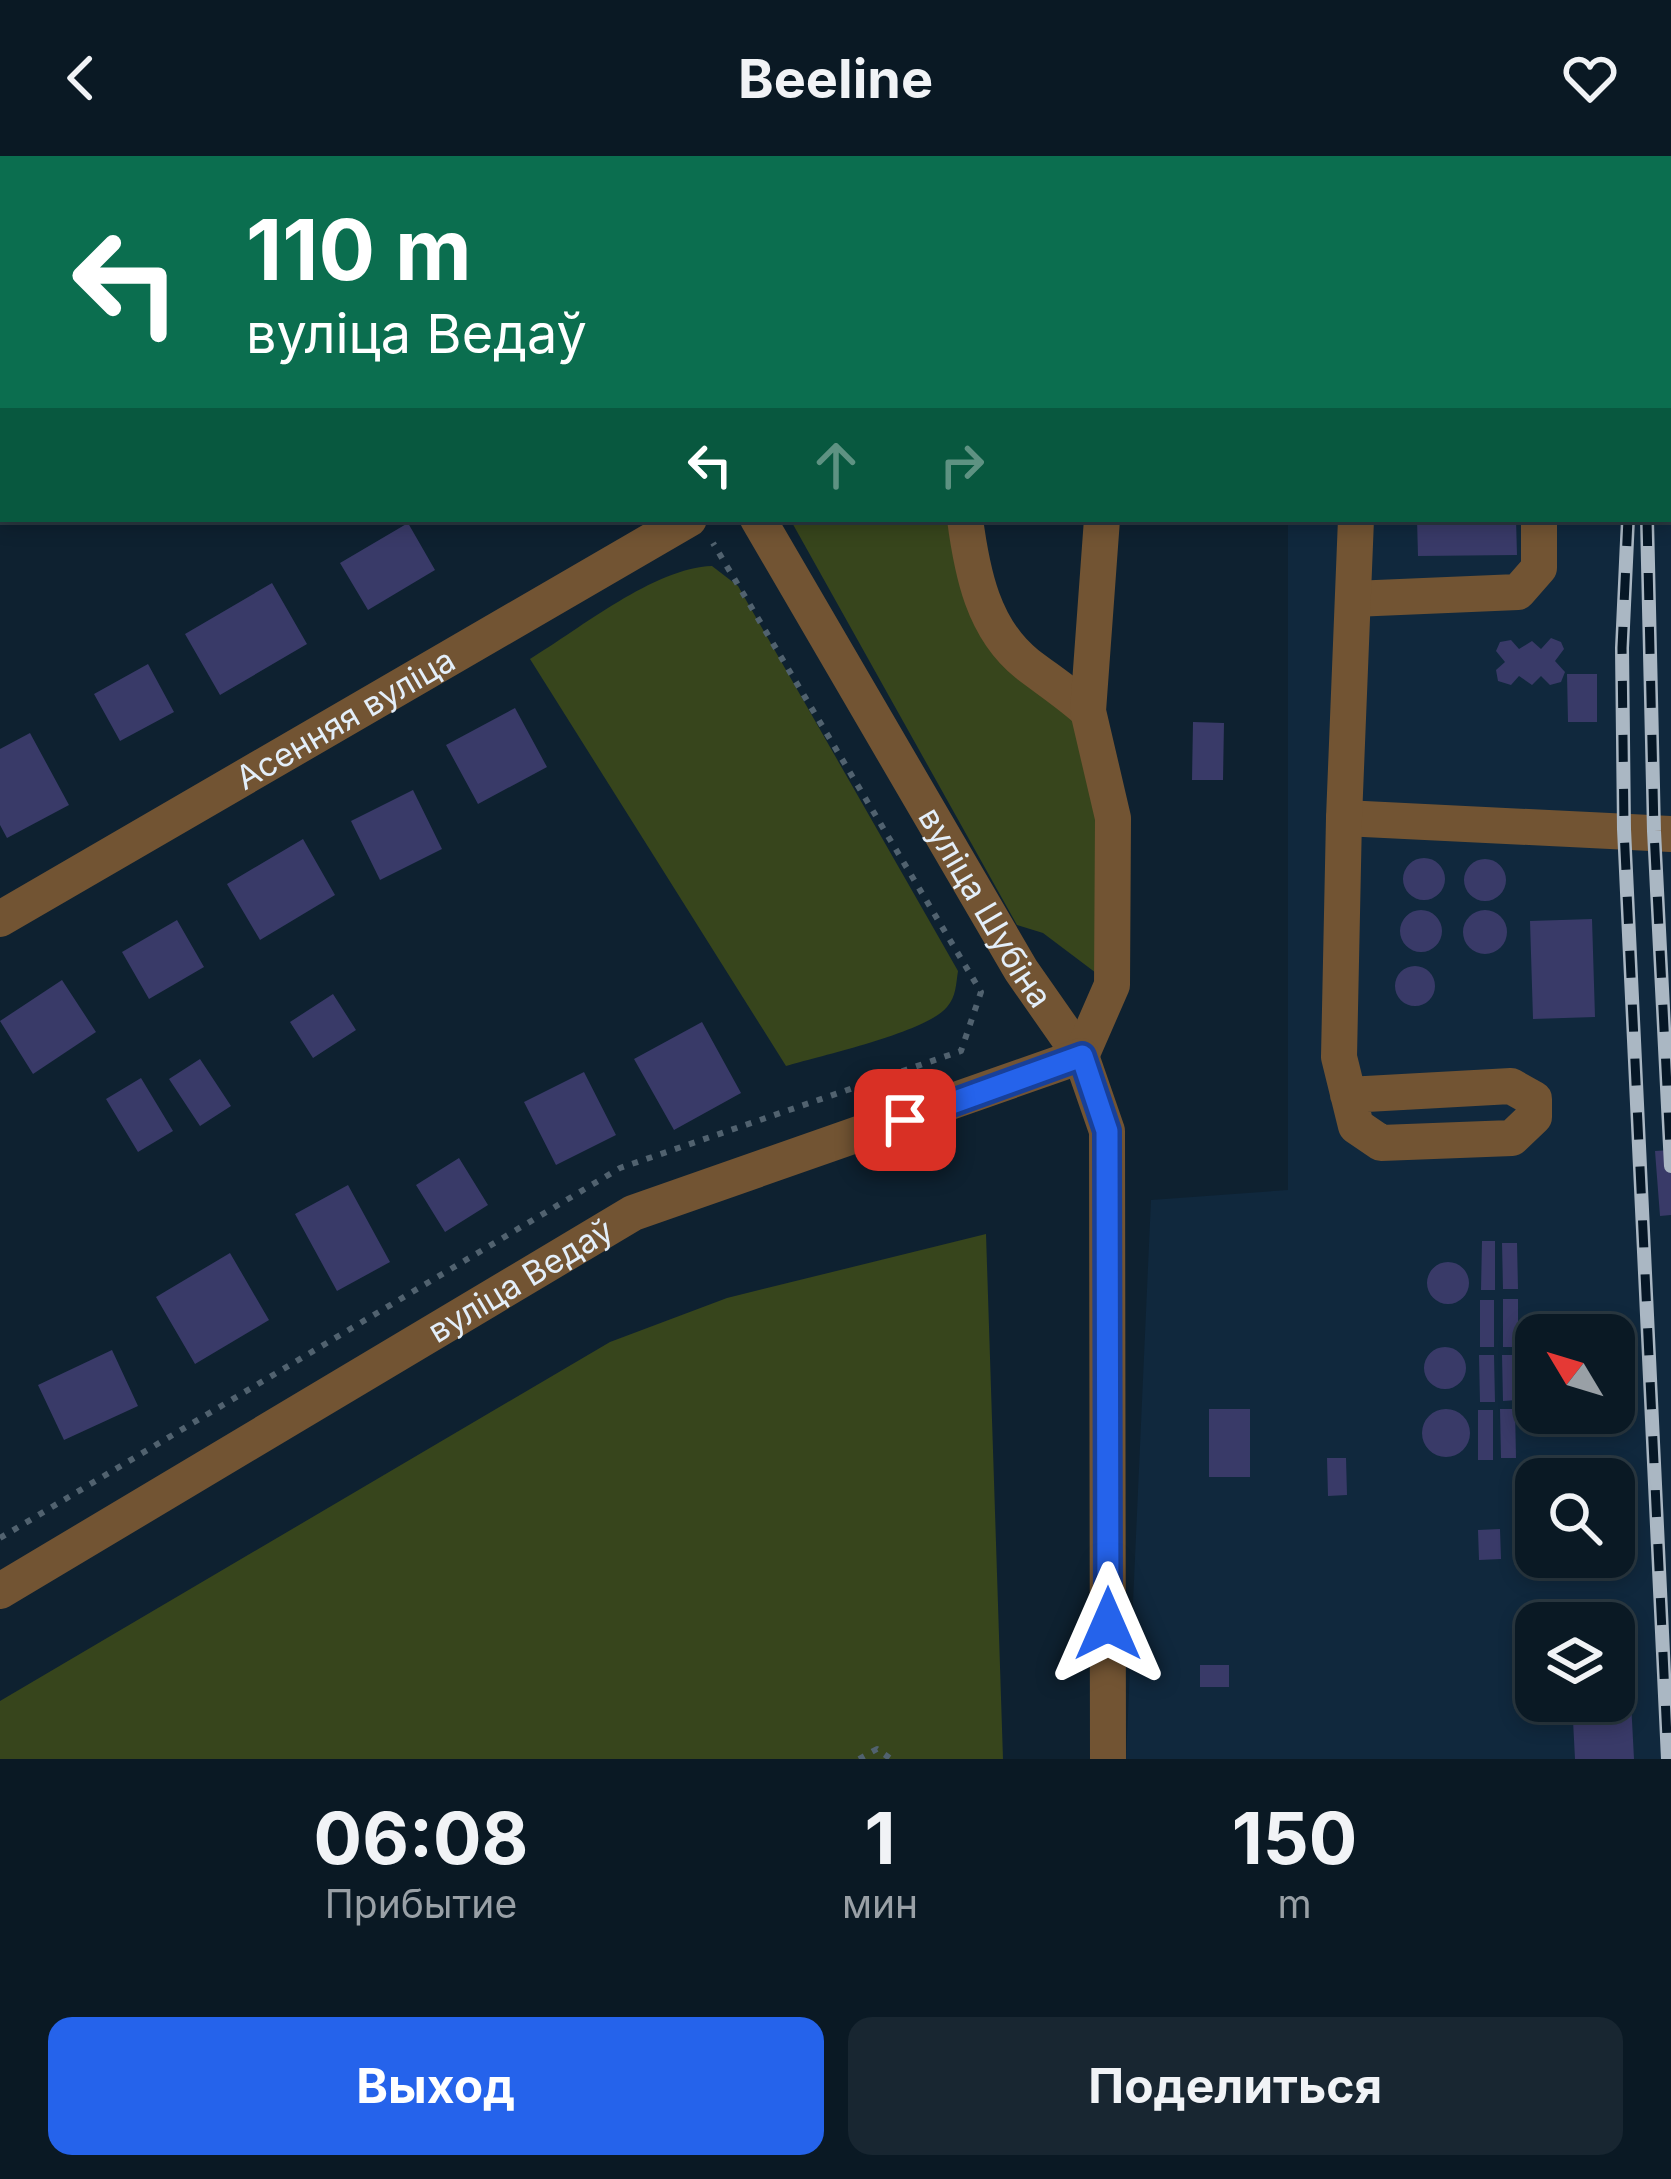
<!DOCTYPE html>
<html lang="ru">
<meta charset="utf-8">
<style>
:root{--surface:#0a1924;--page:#182631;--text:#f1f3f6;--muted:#99a0a6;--line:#2a3841;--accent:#2563eb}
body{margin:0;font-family:Inter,sans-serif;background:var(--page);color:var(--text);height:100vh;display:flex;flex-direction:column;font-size:45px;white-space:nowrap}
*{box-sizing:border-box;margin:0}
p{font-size:39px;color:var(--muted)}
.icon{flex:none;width:66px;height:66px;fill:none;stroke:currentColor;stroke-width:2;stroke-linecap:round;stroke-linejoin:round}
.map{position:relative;height:1603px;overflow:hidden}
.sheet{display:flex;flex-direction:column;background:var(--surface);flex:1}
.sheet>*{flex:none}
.hud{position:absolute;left:0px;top:0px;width:1671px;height:366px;box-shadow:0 6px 18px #0003,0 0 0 3px var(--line);background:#0b6e4f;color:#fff;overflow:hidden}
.needle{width:78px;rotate:308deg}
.controls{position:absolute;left:1515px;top:1158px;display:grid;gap:24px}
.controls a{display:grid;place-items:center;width:120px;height:120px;border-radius:24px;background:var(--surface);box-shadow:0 6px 18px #0003,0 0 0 3px var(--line);font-size:60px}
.pin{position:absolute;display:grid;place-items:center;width:102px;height:102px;color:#fff;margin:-51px;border-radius:24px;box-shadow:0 6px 18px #0006}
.me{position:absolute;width:132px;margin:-66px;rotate:0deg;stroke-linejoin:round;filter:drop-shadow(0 0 9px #0008)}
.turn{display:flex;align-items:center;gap:42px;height:252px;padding:0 48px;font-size:54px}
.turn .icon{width:156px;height:156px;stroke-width:2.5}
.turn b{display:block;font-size:84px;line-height:102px}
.lanes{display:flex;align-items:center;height:114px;padding:0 48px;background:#0003;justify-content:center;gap:60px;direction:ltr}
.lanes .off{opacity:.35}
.eta{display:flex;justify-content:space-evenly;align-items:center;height:204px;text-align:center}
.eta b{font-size:72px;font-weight:700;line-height:84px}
.action{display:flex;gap:24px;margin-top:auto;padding:24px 48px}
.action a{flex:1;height:138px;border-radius:24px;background:var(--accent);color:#fff;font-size:48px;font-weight:700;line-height:138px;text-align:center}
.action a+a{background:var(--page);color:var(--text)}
header{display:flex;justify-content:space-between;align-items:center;height:156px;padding:0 48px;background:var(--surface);font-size:54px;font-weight:700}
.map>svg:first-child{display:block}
.built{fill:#10283d;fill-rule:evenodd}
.green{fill:#37451c}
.building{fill:#393a68}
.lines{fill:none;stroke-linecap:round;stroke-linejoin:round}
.path{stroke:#51626f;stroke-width:6;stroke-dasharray:6 9;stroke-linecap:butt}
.minor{stroke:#725433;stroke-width:36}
.rail-casing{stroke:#aab7c3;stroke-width:14}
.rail{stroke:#061726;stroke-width:9;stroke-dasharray:27;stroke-linecap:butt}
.route-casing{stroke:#184099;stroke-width:30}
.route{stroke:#2563eb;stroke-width:21}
.labels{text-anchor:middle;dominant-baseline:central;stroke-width:12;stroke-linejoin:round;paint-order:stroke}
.street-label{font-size:33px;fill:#e3eef9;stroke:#061726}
</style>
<header><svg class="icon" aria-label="back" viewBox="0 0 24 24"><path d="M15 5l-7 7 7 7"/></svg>Beeline<svg class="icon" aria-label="heart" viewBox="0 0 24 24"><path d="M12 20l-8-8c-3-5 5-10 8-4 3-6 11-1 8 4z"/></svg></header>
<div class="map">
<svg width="1671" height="1603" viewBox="0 0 1671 1603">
<rect width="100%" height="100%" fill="#0e2130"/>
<path class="built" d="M1417,0H1671V1603H1126L1151,1044L1288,1034V363H1668V3H1414ZM1536,1179H1614V1257H1536ZM1536,1323H1614V1401H1536ZM1536,1467H1614V1545H1536Z"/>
<path class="green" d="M790,363H965L995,471L1088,555L1112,829L1043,777L1017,769Z
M712,410L738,430L958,815C956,828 956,841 947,851C927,876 820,900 786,910L530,503C581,472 654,412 712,410Z
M986,1078L1003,1603H0V1545L610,1186L727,1142Z"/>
<path class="building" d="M1417,363H1516L1517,399L1418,400Z
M408,367L435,414L368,454L340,407Z
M272,427L307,488L220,539L185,478Z
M1551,482L1561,486L1564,493L1555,505L1565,516L1561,526L1550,529L1541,520L1532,529L1519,520L1511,529L1498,525L1496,514L1505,506L1496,495L1500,486L1511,484L1519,493L1532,485L1541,493Z
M148,508L174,556L120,585L94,538Z
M1567,518H1597V566H1568Z
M515,552L547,611L478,648L446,589Z
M1193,566L1224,567L1223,624H1192Z
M30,577L69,649L7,682L0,669V593Z
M413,634L442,693L380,724L351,665Z
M303,683L335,739L260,784L227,728Z
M1403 723a21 21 0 1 1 42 0a21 21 0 1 1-42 0Z
M1464 724a21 21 0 1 1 42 0a21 21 0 1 1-42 0Z
M1463 776a22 22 0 1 1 44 0a22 22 0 1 1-44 0Z
M1400 775a21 21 0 1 1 42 0a21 21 0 1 1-42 0Z
M1592,763L1595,861L1533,863L1530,765Z
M177,764L204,811L149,843L122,796Z
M1395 830a20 20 0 1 1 40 0a20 20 0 1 1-40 0Z
M62,824L96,876L33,918L0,865Z
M333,838L356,874L313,902L290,866Z
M702,866L741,937L674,974L634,903Z
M200,903L231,950L200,970L169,923Z
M584,916L616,979L556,1009L524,946Z
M141,922L173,975L138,996L106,943Z
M1671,994V1059L1660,1060L1655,995Z
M459,1002L488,1049L445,1076L416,1029Z
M348,1029L390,1106L337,1135L295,1058Z
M1482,1085H1495V1134H1481Z
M1502,1087H1517L1518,1133H1503Z
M230,1097L269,1164L195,1208L156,1141Z
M1427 1127a21 21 0 1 1 42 0a21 21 0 1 1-42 0Z
M1503,1143H1518V1191H1503Z
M1480,1144H1494V1191H1480Z
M1424 1212a21 21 0 1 1 42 0a21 21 0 1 1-42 0Z
M112,1194L138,1250L64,1284L38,1229Z
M1479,1199H1494L1495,1246H1480Z
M1502,1199H1516L1517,1244L1503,1245Z
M1209,1253H1250V1321H1209Z
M1500,1253H1515L1516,1302H1501Z
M1422 1277a24 24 0 1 1 48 0a24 24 0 1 1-48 0Z
M1478,1254H1493V1304H1478Z
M1327,1302H1346L1347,1339L1328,1340Z
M1500,1373L1501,1403L1479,1404L1478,1374Z
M1627,1469L1634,1603H1575L1572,1545H1614V1470Z
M1200,1509H1229V1531H1200Z"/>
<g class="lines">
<path class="path" d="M486,0L488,3
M0,1382L620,1012L961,895L981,836L713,387
M859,1603L877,1593L891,1603"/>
<g class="minor">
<path d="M548,0L550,3"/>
<path d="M926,0V3"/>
<path d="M180,3L186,0"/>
<path d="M1269,3L1271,0"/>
<path d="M0,103L3,101"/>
<path id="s1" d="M758,363L1021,814L1081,900L1107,975L1108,1603"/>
<path d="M965,363C972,416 983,473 1027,508C1048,524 1068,537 1088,555"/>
<path d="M1353,443L1518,436L1539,412V363"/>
<path d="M1344,662L1671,678"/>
<path id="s2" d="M0,763L689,363"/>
<path d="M1081,900L1112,829L1113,662L1088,555L1102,363"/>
<path d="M1348,939L1511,930L1534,943V961L1512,982L1381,987L1356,970L1339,901L1344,662L1356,363"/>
<path id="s3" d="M0,1435L633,1057L1081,900"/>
</g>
<g class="rail-casing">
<path id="rail" d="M1639,0L1640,3
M1628,363L1622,492L1624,673L1668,1603
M1647,363L1654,675L1671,1010"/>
</g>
<use href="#rail" class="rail"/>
</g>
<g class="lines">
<g class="route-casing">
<path id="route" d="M905,964L1082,900L1107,975L1108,1468"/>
</g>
<use href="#route" class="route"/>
</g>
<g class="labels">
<g class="street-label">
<text stroke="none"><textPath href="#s2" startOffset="399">Асенняя вуліца</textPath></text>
<text stroke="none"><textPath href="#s1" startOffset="450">вуліца Шубіна</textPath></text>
<text stroke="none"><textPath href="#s3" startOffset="606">вуліца Ведаў</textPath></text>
</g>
</g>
</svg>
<div class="controls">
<a><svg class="needle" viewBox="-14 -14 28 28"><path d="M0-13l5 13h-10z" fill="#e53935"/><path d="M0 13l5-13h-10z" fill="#99a0a6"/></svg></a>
<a><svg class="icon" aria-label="search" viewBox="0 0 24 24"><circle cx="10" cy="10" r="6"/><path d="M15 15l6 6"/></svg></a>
<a><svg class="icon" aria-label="layers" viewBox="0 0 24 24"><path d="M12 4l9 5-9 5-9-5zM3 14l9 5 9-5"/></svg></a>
</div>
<div class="pin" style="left:905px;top:964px;background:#d93025"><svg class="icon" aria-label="arrive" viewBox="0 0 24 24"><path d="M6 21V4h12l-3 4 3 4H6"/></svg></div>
<svg class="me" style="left:1108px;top:1468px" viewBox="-20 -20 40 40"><path d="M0-17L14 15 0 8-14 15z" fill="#2563eb" stroke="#fff" stroke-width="4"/></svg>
<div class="hud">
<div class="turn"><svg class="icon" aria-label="left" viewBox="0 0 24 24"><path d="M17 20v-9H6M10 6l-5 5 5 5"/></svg><div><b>110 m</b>вуліца Ведаў</div></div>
<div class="lanes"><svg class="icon" aria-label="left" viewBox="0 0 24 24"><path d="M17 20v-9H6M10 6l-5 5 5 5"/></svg><svg class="icon off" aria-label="ahead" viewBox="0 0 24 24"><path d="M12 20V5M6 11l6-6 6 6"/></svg><svg class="icon off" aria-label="right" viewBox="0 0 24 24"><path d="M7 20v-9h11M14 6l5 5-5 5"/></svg></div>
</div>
</div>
<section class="sheet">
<div class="eta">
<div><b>06:08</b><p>Прибытие</p></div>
<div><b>1</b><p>мин</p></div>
<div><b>150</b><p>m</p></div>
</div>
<div class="action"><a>Выход</a><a>Поделиться</a></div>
</section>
